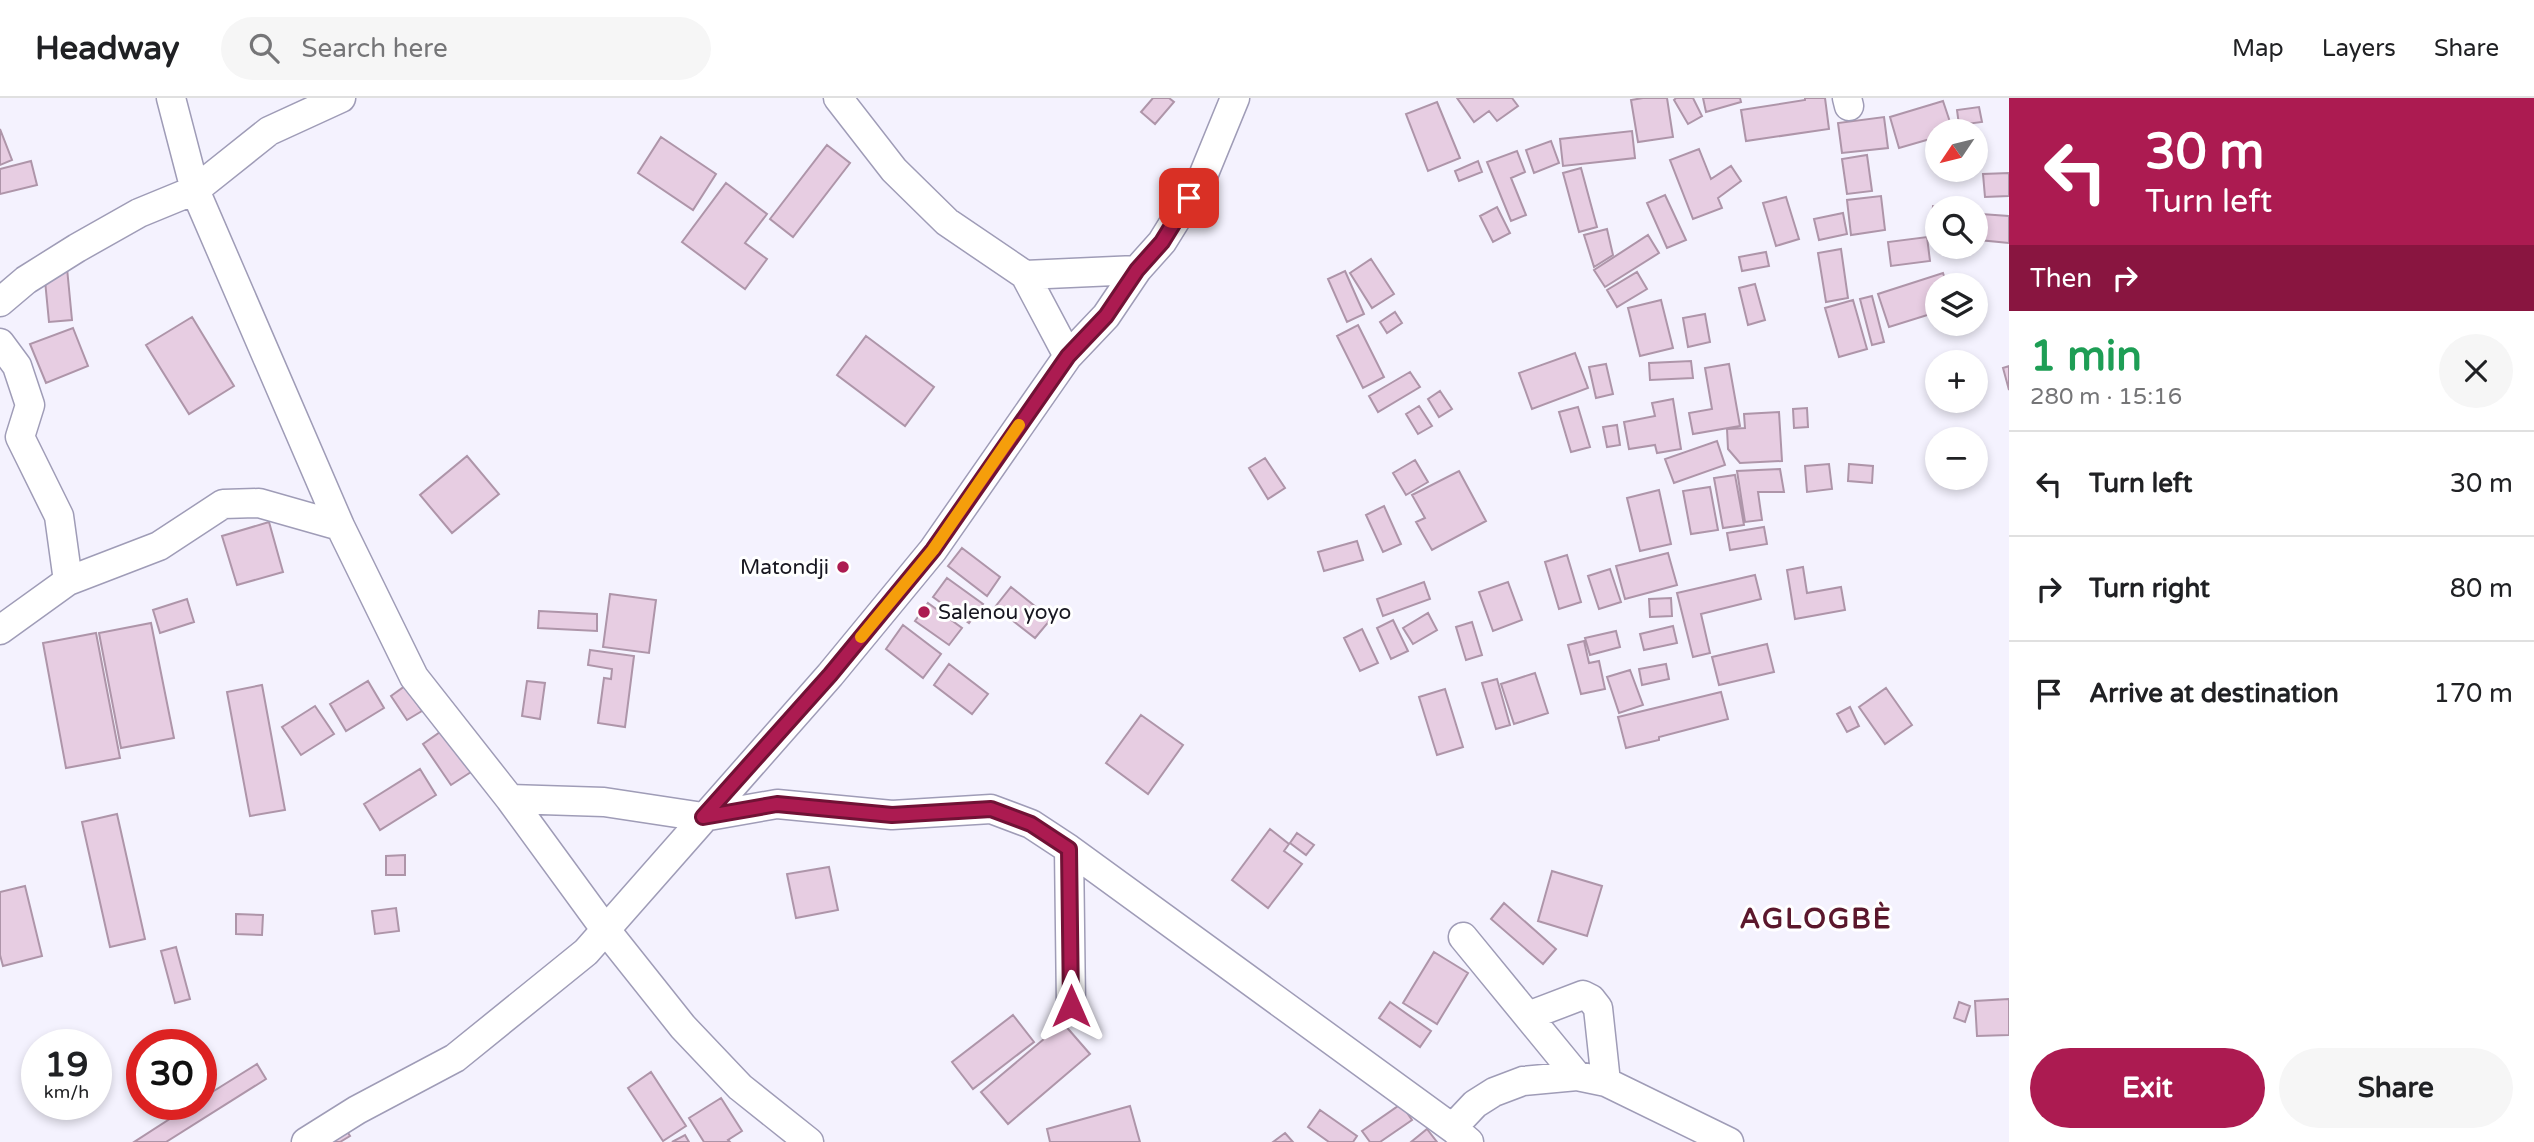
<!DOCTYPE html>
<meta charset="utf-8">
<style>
:root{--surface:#fff;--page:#f6f6f6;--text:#202124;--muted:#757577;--line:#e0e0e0;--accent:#ac1b51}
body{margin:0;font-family:"Varela Round",sans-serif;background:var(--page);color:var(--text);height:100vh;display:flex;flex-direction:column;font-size:26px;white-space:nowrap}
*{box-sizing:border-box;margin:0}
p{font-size:23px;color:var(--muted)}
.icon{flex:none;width:38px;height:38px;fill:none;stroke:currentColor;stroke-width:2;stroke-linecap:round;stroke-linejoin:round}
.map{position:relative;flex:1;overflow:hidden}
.sheet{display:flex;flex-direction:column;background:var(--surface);width:525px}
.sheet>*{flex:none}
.hud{background:#ac1b51;color:#fff;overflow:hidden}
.needle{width:46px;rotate:235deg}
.buttons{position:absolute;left:1925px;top:21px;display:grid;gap:14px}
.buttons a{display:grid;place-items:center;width:63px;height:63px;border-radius:50%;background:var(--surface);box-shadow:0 4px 10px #0003;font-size:35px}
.speed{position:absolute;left:21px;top:931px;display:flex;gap:14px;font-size:35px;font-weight:700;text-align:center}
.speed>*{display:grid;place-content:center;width:91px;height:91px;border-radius:50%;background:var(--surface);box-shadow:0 4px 10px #0003;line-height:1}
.speed small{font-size:18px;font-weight:400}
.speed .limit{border:10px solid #d22;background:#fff;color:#111}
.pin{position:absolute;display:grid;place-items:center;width:60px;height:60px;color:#fff;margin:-30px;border-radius:14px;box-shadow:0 4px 10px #0006}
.me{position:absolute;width:77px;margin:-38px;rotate:0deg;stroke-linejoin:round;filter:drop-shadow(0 0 5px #0008)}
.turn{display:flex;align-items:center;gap:24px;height:147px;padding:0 21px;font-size:32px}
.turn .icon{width:91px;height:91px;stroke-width:2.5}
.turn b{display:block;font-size:49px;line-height:60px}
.then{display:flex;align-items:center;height:66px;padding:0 21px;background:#0003;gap:14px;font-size:26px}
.round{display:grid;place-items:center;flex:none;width:74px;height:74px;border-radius:37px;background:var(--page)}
.headline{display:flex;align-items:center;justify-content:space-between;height:119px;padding:0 21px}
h1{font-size:42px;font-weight:700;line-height:52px;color:#1e9e55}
.primary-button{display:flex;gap:14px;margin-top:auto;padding:14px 21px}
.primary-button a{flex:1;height:80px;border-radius:42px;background:var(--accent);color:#fff;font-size:28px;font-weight:700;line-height:80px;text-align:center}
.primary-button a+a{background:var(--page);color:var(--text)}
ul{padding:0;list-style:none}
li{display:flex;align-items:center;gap:21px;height:105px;padding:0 21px;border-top:2px solid var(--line)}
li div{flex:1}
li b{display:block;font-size:26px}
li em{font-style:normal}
header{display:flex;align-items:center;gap:42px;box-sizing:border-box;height:98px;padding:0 35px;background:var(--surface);border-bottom:2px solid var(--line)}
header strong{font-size:33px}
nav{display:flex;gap:38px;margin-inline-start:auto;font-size:24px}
.search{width:490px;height:63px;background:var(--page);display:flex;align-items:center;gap:18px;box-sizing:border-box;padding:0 24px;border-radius:38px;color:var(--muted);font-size:26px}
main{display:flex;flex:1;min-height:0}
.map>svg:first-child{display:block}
.building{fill:#e7cde2;stroke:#ae95a9;stroke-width:2}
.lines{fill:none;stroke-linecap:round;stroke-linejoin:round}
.street-casing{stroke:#9f9cb7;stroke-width:31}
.street{stroke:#fff;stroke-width:28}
.route-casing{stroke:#701235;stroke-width:18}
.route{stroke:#ac1b51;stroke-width:12}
.slow{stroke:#f59e0b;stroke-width:12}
.poi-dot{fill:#ac1b51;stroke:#fff;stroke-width:2.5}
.labels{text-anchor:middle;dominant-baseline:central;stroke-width:6;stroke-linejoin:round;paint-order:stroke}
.poi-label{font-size:21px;fill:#171620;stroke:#fff;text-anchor:end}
.district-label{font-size:28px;font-weight:bold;letter-spacing:2px;fill:#5b172c;stroke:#fff}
</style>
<header>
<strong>Headway</strong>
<div class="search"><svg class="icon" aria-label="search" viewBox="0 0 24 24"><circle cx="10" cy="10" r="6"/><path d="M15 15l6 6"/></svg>Search here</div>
<nav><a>Map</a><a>Layers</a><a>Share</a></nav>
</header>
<main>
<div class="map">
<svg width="2009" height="1044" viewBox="0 0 2009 1044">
<rect width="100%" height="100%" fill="#f4f2fe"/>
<path class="building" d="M1153,0H1169L1174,4L1155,26L1141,14Z
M1457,0H1512L1518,8L1497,23L1489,13L1474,24Z
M1643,0H1667L1673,39L1638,44L1631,2Z
M1676,0H1693L1702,18L1688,26L1674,2Z
M1703,0H1740L1741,4L1706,14Z
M1805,0H1825L1829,31L1746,43L1741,12L1805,2Z
M1943,3L1953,33H1937V39L1899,50L1890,19Z
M1437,4L1460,60L1428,73L1406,16Z
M1979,9L1982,24L1959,27L1957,12Z
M1884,19L1888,50L1842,55L1838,25Z
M0,31L12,62L0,67Z
M1632,33L1635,60L1563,68L1560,41Z
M661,39L716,76L693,112L638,75Z
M1551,43L1559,65L1534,75L1526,52Z
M827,47L850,65L793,139L770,121Z
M1699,51L1711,81L1731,68L1741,83L1718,100L1722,110L1693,121L1670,62Z
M1517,53L1525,74L1511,80L1526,117L1511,123L1487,64Z
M1867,57L1872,93L1847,96L1842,61Z
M31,63L37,87L0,96V71Z
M1478,63L1482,74L1459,83L1455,73Z
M1581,70L1597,129L1579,134L1563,75Z
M2009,75V98L1985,99L1983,76Z
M726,85L767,116L745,145L767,161L745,191L682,144Z
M1665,97L1686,142L1667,150L1647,105Z
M1881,98L1885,132L1851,137L1847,102Z
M1786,99L1799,141L1776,148L1763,105Z
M1933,108L1954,110H1937V126L1931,125Z
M1497,109L1510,135L1493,144L1480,118Z
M1843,115L1847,136L1819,142L1814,121Z
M1981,116L2009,118V145L1979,142Z
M1607,131L1613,157L1594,169L1584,137Z
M1648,137L1659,155L1605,189L1594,172Z
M1927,139L1930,163L1891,168L1888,144Z
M1841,151L1848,200L1826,204L1818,155Z
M1766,154L1769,168L1742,173L1739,159Z
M1371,161L1394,196L1372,210L1350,175Z
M67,170L72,222L49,224L44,172Z
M1345,173L1364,216L1347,224L1328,181Z
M1637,174L1647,191L1617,209L1607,192Z
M1943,175L1947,187H1937V214L1889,229L1878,196Z
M1755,186L1765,222L1748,227L1739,190Z
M1872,198L1884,244L1872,247L1860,201Z
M1661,202L1673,250L1640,258L1628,210Z
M1853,202L1867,251L1839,259L1825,210Z
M1395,214L1402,225L1387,235L1380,224Z
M1705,216L1710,244L1688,249L1683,220Z
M192,219L234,288L189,316L146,247Z
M1358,227L1384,279L1363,290L1337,238Z
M73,230L88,268L46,285L30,246Z
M866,238L934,289L905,328L837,277Z
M1575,255L1588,290L1532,311L1519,275Z
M1691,263L1693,280L1650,282L1649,265Z
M1606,266L1613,296L1596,300L1589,269Z
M1729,266L1740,328L1693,336L1689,315L1712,311L1705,270Z
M2009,268V292L2003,270Z
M1410,274L1420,289L1378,314L1369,298Z
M1440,293L1452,311L1439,319L1428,301Z
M1673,301L1681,351L1657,355L1655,347L1629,351L1624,324L1655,318L1652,305Z
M1419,308L1432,328L1418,336L1406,316Z
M1578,309L1590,349L1571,354L1559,314Z
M1807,310L1808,329L1794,330L1793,311Z
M1779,314L1782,363L1740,365L1728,351L1727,331L1745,330L1744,316Z
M1617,327L1620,347L1607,349L1603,329Z
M1717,343L1725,367L1674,385L1665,361Z
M467,358L499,396L452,435L420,397Z
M1265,360L1285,390L1268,401L1249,370Z
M1415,362L1428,384L1406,397L1393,375Z
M1829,366L1832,391L1807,394L1805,368Z
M1849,366L1873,368L1872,385L1848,383Z
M1780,371L1784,394H1758L1762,422L1745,424L1737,373Z
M1459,373L1486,423L1432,452L1416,424L1425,420L1412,397Z
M1735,377L1744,427L1723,430L1714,380Z
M1710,389L1718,432L1691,436L1683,393Z
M1659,392L1671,446L1640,453L1627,400Z
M1384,408L1401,446L1383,454L1366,417Z
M269,424L283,474L237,487L222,438Z
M1764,429L1767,446L1730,452L1727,435Z
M1357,443L1363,462L1324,473L1318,454Z
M962,450L1000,479L987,498L948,468Z
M1668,455L1677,487L1625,501L1616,468Z
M1567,457L1581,504L1559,511L1545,464Z
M1803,469L1807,495L1841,489L1845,512L1795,521L1787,472Z
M1610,471L1621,504L1599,511L1588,478Z
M1755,477L1761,501L1701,516L1710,555L1693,559L1677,495Z
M947,480L983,506L969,525L933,499Z
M1424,484L1430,501L1383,518L1377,501Z
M1508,484L1522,522L1493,533L1479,494Z
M1011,489L1051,521L1035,540L995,509Z
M610,496L656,502L649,555L603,549Z
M1671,500L1672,518L1650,519L1649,501Z
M187,501L194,524L160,535L153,512Z
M928,505L962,530L949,547L915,523Z
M539,513L597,516V533L538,530Z
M1428,515L1437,532L1413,546L1403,530Z
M1393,522L1408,553L1391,561L1377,530Z
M1472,524L1482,557L1466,562L1456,529Z
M151,525L174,640L121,650L99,535Z
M903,527L941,556L923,580L886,551Z
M1673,528L1677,545L1644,552L1640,536Z
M1362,531L1378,565L1360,573L1344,540Z
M1616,533L1620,549L1590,557L1585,540Z
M96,535L120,660L66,670L43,545Z
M1584,543L1589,565L1599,563L1605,591L1581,596L1568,547Z
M1767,546L1774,574L1719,587L1712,559Z
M590,552L634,558L625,629L598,625L604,580L611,581L612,571L588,567Z
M949,566L988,596L972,616L934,587Z
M1666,566L1669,581L1642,587L1639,571Z
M1630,572L1643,607L1619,615L1607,579Z
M1535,575L1548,615L1514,626L1501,586Z
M1497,581L1510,627L1496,631L1482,585Z
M368,583L384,610L346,633L330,606Z
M527,583L545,585L540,621L522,618Z
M262,587L285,712L250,718L227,594Z
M405,588L422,613L407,622L391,598Z
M1886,590L1912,627L1885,646L1859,609Z
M1445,591L1463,649L1437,657L1419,599Z
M1721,594L1728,621L1659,639V642L1626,650L1618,619Z
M315,608L334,636L301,657L282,629Z
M1850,609L1859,628L1847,634L1837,616Z
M1141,617L1183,647L1148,696L1106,665Z
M443,632L471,674L451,687L423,646Z
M420,671L436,697L380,732L364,706Z
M117,716L145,841L110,849L82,724Z
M1270,731L1289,746L1284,753L1302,766L1268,810L1232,782Z
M1297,735L1314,747L1306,757L1290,745Z
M405,757V777H386V758Z
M829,769L838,812L796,820L787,776Z
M1552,773L1602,788L1587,838L1538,823Z
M25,788L42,858L3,868L0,857V794Z
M1504,805L1556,851L1543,866L1491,821Z
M396,810L399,833L375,836L372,813Z
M236,816L263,817L262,837L236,836Z
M176,849L190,901L175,905L161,853Z
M1434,854L1468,875L1437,926L1403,905Z
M2009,901V937L1977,938L1975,903Z
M1390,904L1431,933L1420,949L1379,920Z
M1959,904L1970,908L1965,924L1954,920Z
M1013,917L1034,944L973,991L952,964Z
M1063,925L1090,956L1008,1026L981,994Z
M257,966L266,981L166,1044H134L193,1006H201V1001Z
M651,974L686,1028L663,1043L628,990Z
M721,1000L742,1033L728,1042L730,1044H704L689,1020Z
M1401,1006L1412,1022L1380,1044H1370L1362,1033Z
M1130,1008L1140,1044H1050L1047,1031Z
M1320,1012L1357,1038L1353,1044H1329L1308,1029Z
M343,1027L350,1038L340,1044H321Z
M1427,1031L1437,1044H1411Z
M1285,1035L1293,1044H1273Z
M685,1037L689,1044H672Z"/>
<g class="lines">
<g class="street-casing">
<path id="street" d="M171,0L195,92L340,428L414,579L510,701L605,831L683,929L740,989L809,1044
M838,0L894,72L947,124L1025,177L1137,172
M1847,0L1849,8
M1025,177L1068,258
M0,204L26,182L77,150L139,115L195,92L269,33L341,0
M0,245L17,268L30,307L20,339L59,418L68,483
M0,532L68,483L159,448L223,406L259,405L340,428
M510,701L604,704L703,719L777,706L892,717L991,711L1031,726L1069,751L1455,1032
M1069,751L1071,908
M1463,839L1577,978
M1528,918L1583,897L1591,901L1598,910L1606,984
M306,1044L357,1012L455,960L586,854L830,577L933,452L1068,258L1106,218L1137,172L1162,144L1203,78L1235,0
M1469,1044L1455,1032L1458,1024L1475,1006L1494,994L1523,983L1577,978L1606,984L1729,1044"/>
</g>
<use href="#street" class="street"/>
</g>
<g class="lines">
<g class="route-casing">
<path id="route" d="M1071,908L1069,751L1031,726L991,711L892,717L777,706L703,719L830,577L933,452L1068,258L1106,218L1137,172L1162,144L1189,100"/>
</g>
<use href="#route" class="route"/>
<path class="slow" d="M861,539L933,452L1019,327"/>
</g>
<g class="poi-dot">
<circle cx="843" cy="469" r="7"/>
<circle cx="924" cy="514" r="7"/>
</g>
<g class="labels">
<g class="poi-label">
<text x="829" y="469">Matondji</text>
<text x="938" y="514" text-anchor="start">Salenou yoyo</text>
</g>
<g class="district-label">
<text x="1816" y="821">AGLOGBÈ</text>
</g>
</g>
</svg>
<div class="buttons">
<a><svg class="needle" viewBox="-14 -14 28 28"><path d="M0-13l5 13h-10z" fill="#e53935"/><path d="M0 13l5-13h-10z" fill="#757577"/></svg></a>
<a><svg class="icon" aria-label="search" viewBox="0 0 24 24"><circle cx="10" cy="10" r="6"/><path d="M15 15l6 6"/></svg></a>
<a><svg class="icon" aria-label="layers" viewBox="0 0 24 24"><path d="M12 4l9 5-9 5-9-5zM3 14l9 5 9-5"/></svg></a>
<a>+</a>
<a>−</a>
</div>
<div class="speed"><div>19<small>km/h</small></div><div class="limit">30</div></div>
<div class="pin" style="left:1189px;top:100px;background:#d93025"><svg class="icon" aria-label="arrive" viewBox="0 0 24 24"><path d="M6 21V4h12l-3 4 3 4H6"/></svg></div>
<svg class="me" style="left:1071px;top:908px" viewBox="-20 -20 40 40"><path d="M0-17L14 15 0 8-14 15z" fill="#ac1b51" stroke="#fff" stroke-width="4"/></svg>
</div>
<section class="sheet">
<div class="hud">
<div class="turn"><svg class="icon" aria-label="left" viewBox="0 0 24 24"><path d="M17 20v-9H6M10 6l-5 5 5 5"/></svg><div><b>30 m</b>Turn left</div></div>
<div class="then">Then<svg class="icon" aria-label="right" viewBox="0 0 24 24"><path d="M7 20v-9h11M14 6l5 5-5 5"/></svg></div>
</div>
<div class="headline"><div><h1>1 min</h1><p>280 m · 15:16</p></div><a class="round"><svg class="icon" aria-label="close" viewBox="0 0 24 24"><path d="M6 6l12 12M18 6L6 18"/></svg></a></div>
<ul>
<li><svg class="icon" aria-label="left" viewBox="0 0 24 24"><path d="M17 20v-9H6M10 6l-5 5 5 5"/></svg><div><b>Turn left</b></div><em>30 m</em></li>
<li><svg class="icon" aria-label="right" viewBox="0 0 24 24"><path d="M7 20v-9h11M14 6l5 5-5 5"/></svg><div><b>Turn right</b></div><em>80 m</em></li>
<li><svg class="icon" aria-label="arrive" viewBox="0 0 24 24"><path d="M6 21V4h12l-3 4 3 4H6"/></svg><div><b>Arrive at destination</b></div><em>170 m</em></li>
</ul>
<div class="primary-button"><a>Exit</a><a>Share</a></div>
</section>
</main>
